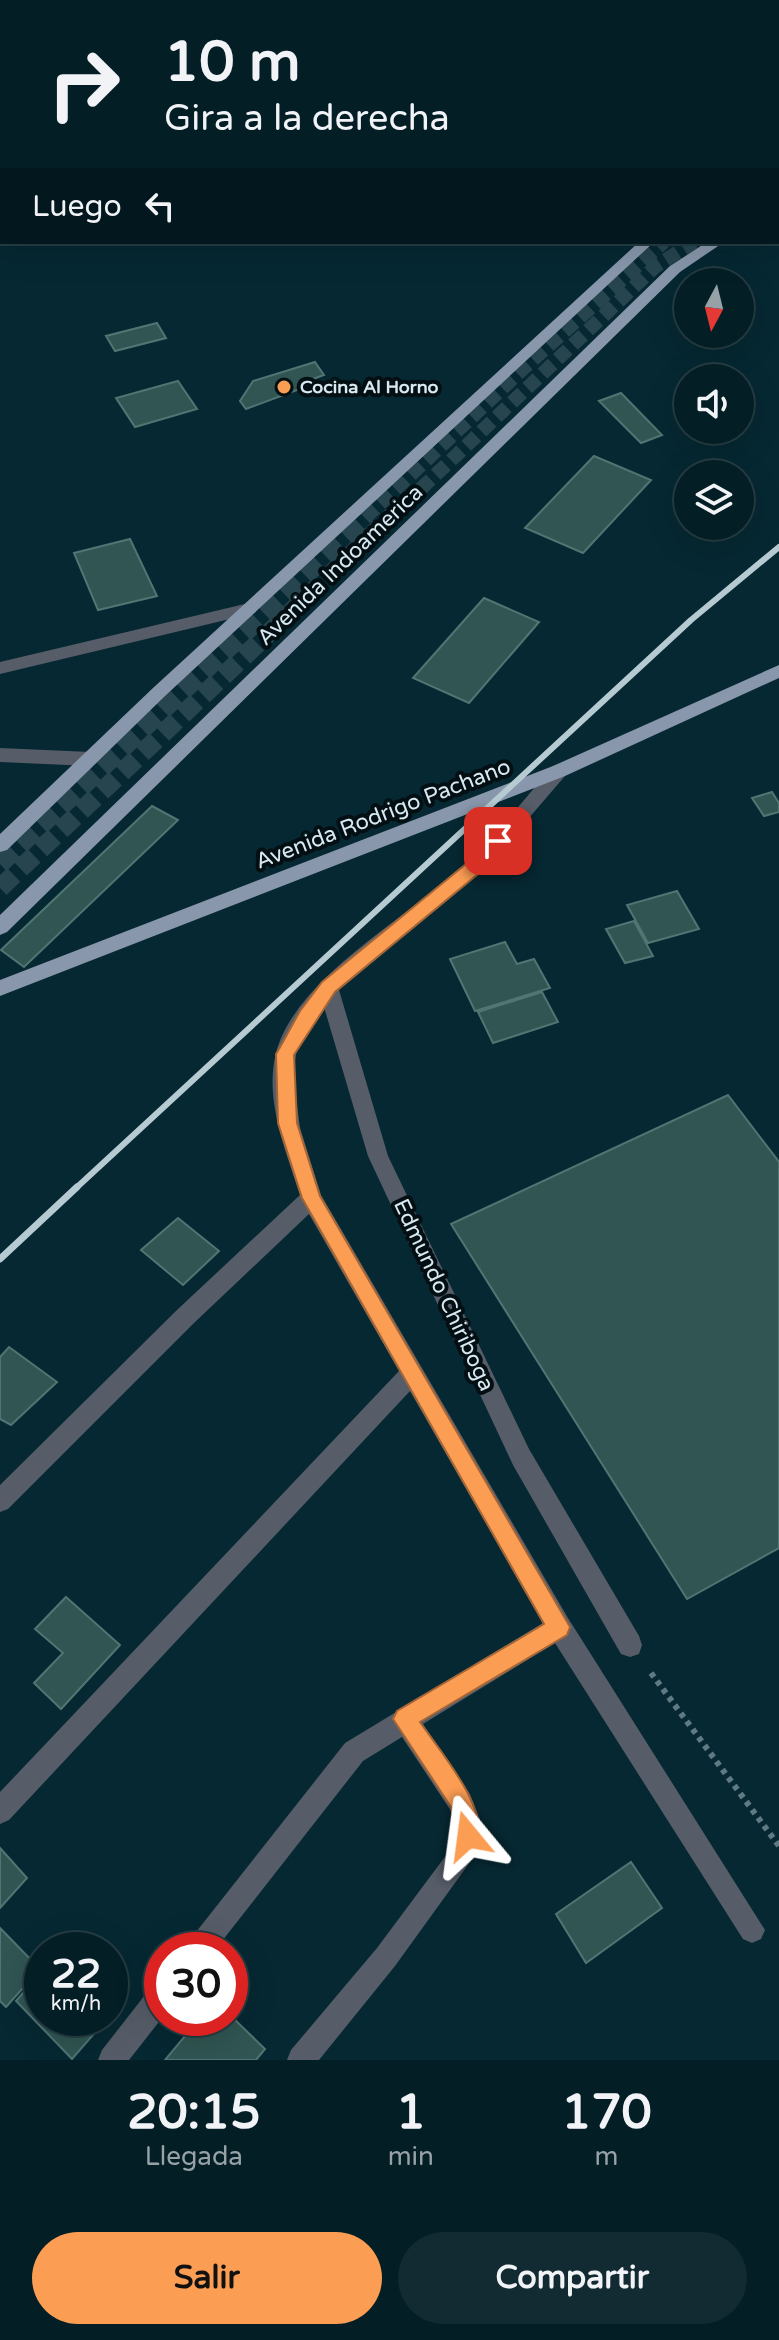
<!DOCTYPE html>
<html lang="es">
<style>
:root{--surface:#041e26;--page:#122b32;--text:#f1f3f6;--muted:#97a2a7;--line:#253c43;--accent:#fc9d54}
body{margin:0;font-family:"Varela Round",sans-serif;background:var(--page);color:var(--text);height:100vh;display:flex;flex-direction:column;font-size:30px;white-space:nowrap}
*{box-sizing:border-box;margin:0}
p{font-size:26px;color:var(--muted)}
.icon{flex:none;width:44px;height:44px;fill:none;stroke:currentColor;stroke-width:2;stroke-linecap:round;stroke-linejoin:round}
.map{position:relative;height:2060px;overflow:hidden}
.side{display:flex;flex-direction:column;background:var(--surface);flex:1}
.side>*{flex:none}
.banner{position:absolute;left:0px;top:0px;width:780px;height:244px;box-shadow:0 8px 32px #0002,0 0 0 2px var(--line);background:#041e26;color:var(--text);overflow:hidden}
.needle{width:52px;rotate:187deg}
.fabs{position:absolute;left:674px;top:268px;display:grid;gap:16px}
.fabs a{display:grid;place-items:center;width:80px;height:80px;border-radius:50%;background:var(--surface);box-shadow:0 8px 32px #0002,0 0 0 2px var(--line);font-size:40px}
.speed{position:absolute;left:24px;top:1932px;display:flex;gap:16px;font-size:40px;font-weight:700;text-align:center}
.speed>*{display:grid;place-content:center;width:104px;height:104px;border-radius:50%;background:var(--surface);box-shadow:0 8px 32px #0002,0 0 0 2px var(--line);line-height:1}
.speed small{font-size:20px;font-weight:400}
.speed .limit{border:12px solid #d22;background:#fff;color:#111}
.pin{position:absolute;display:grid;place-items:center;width:68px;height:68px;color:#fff;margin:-34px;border-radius:16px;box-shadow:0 4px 12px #0006}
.me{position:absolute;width:88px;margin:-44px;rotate:344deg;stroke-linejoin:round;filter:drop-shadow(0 0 6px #0008)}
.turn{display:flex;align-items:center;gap:28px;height:168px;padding:0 32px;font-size:36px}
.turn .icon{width:104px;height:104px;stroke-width:2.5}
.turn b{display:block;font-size:56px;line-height:68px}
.then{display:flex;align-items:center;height:76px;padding:0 32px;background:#0003;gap:16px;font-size:30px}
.eta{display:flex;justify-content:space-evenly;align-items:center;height:136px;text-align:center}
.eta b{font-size:48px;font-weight:700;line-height:56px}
.button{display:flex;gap:16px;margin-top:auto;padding:16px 32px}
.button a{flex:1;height:92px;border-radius:48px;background:var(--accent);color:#111;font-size:32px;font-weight:700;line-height:92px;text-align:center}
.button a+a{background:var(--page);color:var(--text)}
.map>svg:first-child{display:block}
.building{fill:#305552;stroke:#507573;stroke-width:2}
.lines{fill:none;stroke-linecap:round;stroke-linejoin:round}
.primary-tunnel-far1{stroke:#26454f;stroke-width:14;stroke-dasharray:14 7;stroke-linecap:butt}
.primary-tunnel{stroke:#26454f;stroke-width:19;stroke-dasharray:19 9;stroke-linecap:butt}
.path{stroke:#5f7a83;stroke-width:6;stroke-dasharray:5 5;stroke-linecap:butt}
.service{fill:#565d68;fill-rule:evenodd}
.minor{fill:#565d68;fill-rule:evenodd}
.primary{fill:#8897ac;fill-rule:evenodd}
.rail-far1{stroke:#b6cad2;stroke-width:6}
.rail{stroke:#b6cad2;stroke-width:7}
.route{fill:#fc9d54;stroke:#a46637;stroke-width:2}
.poi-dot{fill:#fc9d54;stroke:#030f13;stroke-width:3}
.labels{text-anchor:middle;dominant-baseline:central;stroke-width:8;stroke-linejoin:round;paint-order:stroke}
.far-poi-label{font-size:18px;font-weight:bold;fill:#d8e9f1;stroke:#030f13;text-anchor:start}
.street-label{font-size:22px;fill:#d8e9f1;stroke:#030f13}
</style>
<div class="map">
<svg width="779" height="2060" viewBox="0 0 779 2060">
<rect width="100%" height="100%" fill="#062832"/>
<path class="building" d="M157,323L166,338L115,351L106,336Z
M315,362L324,375L310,380L308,386L246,409L240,401L253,381Z
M178,381L197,409L135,427L116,398Z
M621,393L662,435L641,443L599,401Z
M594,456L651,480L583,553L525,528Z
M130,539L157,596L98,610L74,553Z
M484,598L539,622L469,703L413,678Z
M772,792L779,803V812L764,816L752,798Z
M152,806L178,820L24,967L1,950Z
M677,891L699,929L648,943L627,905Z
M634,921L653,956L625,963L606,929Z
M505,942L517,964L534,959L550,988L475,1011L450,959Z
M542,992L558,1022L493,1043L478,1012Z
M728,1095L779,1162V1548L687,1599L451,1224Z
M178,1218L219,1251L183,1285L141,1250Z
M9,1347L57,1382L11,1425L0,1419V1357Z
M66,1597L120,1645L61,1709L34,1683L63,1653L35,1629Z
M0,1848L27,1878L0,1908Z
M631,1862L662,1908L586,1963L556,1914Z
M0,1928L40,1969L6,2007L0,2001Z
M42,1971V2018H89L99,2028L72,2059L16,2001Z
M230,2015L265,2049L256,2060H165L200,2018H230Z"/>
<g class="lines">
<path class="primary-tunnel-far1" d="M365,518L525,367L664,242
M390,518L656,266L694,242"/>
<path class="primary-tunnel" d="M0,864L368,516
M0,888L392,516"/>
<path class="path" d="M651,1673L779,1846"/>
<path class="service" d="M249,603L255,605L257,609L255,613L0,674V662Z
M0,748L90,752L99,759L90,766L0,762Z"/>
<path class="minor" d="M0,54H2V62H0Z
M559,764L565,766L568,771L565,776L485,869L339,990L388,1156L529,1449L639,1636L642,1645L639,1654L630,1657L621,1654L513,1465L368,1156L324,1007L297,1048L293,1074L300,1128L321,1195L568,1618L765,1930L761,1939L752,1943L743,1939L555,1643L423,1724L470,1794L481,1822L478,1851L395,1966L319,2060H287L291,2050L377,1948L453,1846L455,1822L451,1811L402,1737L363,1761L215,1950H185L189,1941L345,1743L543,1623L410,1391L9,1820L0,1824V1792L399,1371L309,1214L194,1323L8,1509L0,1512V1485L178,1309L300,1195C286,1151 264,1100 276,1053C296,975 417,913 472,858C501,829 526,797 553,766Z
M162,1983V2018L129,2060H98L102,2050L152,1986Z"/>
<path class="primary" d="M778,140H779V148H778Z
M778,199H779V207H778Z
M639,242H654L165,696L7,850L0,852V834L153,688Z
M707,242H724L680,272L7,932L0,935V915L670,266Z
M779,665V678L565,776L0,996V980L553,766Z"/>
<path class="rail-far1" d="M75,1189L691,620L779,547"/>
<path class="rail" d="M0,1259L77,1187"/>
</g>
<path class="route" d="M498,834L506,841L484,869L335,992L294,1055L297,1123L320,1196L570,1627L567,1635L420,1722C439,1750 491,1810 477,1845L468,1848L460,1845L451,1807L393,1719L397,1711L544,1624L302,1198L278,1123L276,1054L279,1049L300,1011L322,982L472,859L492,836Z"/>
<circle class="poi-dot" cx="284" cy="387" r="8"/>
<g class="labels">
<g class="far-poi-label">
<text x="300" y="387">Cocina Al Horno</text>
</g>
<g class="street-label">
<text transform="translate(340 565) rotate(-44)">Avenida Indoamerica</text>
<text transform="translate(383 814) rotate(-21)">Avenida Rodrigo Pachano</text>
<text transform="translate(444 1295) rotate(65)">Edmundo Chiriboga</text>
</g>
</g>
</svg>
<div class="fabs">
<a><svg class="needle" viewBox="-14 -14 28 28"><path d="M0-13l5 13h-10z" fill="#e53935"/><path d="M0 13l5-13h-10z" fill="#97a2a7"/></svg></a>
<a><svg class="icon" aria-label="sound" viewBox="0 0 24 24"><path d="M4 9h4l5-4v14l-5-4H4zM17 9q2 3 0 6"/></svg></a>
<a><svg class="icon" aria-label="layers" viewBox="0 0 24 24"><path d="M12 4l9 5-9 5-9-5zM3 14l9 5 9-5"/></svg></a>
</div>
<div class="speed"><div>22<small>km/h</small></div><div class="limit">30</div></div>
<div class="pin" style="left:498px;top:841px;background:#d93025"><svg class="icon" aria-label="arrive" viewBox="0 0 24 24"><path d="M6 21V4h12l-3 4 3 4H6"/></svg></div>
<svg class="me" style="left:468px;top:1836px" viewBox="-20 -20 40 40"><path d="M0-17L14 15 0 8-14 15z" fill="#fc9d54" stroke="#fff" stroke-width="4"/></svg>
<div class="banner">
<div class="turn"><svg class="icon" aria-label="right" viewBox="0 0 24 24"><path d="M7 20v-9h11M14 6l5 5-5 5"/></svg><div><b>10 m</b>Gira a la derecha</div></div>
<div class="then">Luego<svg class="icon" aria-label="left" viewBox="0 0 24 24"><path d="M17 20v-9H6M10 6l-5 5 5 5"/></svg></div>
</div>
</div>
<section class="side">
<div class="eta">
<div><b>20:15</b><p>Llegada</p></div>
<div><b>1</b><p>min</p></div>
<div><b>170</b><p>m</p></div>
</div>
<div class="button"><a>Salir</a><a>Compartir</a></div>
</section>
